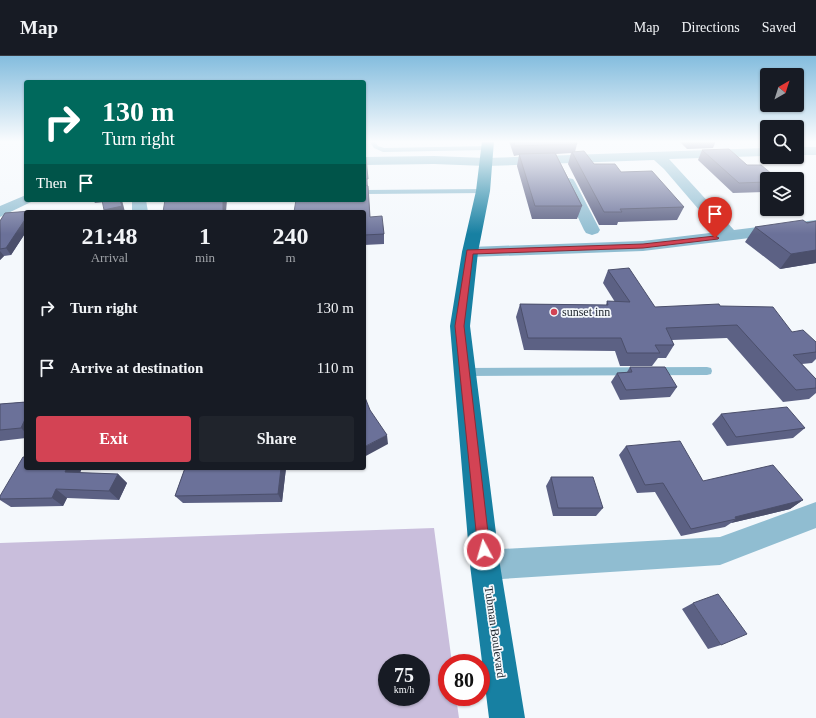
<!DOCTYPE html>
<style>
:root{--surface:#171b24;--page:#20242c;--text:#f1f3f6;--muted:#9ea1a6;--line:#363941;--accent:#d34354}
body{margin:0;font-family:"Times New Roman",serif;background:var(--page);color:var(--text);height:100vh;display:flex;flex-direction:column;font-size:15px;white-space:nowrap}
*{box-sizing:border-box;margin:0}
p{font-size:13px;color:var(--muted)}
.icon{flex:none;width:22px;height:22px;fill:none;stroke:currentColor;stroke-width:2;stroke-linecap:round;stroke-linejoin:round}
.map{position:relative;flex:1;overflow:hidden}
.drawer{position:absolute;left:24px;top:154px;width:342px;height:260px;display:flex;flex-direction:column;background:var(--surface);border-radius:4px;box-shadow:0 1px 3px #0004}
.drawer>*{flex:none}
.banner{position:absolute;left:24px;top:24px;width:342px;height:122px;border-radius:4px;box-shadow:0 1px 3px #0004;background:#00695c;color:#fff;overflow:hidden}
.needle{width:26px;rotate:39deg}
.tools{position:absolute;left:760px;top:12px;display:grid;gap:8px}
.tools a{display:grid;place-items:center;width:44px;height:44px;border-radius:4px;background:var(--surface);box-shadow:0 1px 3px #0004;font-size:20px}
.speed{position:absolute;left:378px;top:598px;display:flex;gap:8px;font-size:20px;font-weight:700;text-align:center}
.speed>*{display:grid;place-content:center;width:52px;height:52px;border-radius:50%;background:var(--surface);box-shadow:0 1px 3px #0004;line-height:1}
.speed small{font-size:10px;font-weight:400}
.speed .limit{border:6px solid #d22;background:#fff;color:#111}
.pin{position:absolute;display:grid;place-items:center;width:34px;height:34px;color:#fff;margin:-41px -17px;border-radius:50% 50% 50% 0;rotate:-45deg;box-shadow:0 0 4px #0007}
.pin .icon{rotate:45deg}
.me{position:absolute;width:44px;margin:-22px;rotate:354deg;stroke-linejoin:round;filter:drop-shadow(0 0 3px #0008)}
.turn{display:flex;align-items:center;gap:14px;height:84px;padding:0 12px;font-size:18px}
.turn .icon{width:52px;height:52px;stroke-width:2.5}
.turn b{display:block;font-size:28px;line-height:34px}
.then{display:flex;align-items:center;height:38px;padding:0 12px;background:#0003;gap:8px;font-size:15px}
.eta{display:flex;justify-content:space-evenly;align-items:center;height:68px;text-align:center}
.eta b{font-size:24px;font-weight:800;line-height:28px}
.primary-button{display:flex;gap:8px;margin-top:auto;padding:8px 12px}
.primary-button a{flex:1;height:46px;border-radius:4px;background:var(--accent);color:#fff;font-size:16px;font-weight:800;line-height:46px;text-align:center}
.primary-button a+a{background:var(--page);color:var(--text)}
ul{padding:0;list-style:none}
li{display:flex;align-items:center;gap:12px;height:60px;padding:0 12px}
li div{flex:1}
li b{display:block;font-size:15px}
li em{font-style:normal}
header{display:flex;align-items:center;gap:24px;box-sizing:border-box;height:56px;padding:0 20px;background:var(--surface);border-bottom:1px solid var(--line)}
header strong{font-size:19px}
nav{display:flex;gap:22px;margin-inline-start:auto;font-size:14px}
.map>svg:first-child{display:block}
.green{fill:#c9bedc;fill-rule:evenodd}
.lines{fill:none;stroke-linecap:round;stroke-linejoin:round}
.service{fill:#90bdd1;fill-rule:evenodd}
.minor{fill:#90bdd1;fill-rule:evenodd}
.trunk{fill:#1780a2;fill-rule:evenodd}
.wall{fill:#5c6184}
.shaded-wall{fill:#4b4f6b}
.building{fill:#6b7199;stroke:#4b4f6b}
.route{fill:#d34354;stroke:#892c37}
.poi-dot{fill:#d34354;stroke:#f4f8fc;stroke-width:1.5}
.labels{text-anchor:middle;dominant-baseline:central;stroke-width:3.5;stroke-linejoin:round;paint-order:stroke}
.poi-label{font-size:12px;fill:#1b222a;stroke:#f4f8fc;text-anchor:start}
.street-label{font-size:12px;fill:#1b222a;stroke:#f4f8fc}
</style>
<header>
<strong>Map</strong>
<nav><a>Map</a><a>Directions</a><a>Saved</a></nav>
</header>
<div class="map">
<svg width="816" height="662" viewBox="0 0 816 662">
<rect width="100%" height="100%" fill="#f4f8fc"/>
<path class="green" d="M434,472L452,607H447V641H456L459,662H0V487ZM387,607H421V641H387Z"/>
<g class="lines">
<path class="service" d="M369,85H375L378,90L384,92L487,90L490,92L487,94L383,96L374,92Z
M483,133L487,135L486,137L364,138V134Z
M707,311L711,312L712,315L711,318L707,319L465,320L461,319L460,316L461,313L465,312Z"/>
<path class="minor" d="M797,91H816V99H797Z
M767,92V100L669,103L734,174L816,164V174L643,195L470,201L464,200L462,196L464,192L470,191L643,185L718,176L664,113L654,104L486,110L434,108L364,109V101L434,100L486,102Z
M568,122L573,123L575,126L600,174L598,177L592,179L586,177L584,174L561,126L563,123Z
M26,139V144H33L31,146L0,161V150Z
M132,144H146L148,156H132Z
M816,446V472L720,509L485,524L475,519L470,509L475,499L485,494L720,481Z"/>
<path class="trunk" d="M482,85H494L490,135L478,196L470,270L500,509L525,662H489L470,509L450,270L462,196L476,135Z"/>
</g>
<path class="wall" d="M509,85H576L577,88L575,96L594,108L621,116L684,151L677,164L618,166L617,169H599L568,108L571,97L556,98L582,150L577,163H532L517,110L519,99L514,100Z
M679,85H716L713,92L687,93Z
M702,94L747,109L767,123V136L733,137L698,104Z
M364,100L366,101L370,161L384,178V188L364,189Z
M31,155V156H26V176L11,199L4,200L0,204V165L5,157Z
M816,165V207L780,213L745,186L755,171Z
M608,214L655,251L720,250L792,276L816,286V303L812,307L802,308L816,323V337L809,343L783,346L727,282L672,284L674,289L666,302H658L652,310H620L615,295L524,294L516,261L520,248L606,249L607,245L615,246L603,227Z
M630,311L677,331L670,341L620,344L611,326L617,317L627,316Z
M26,346V382L0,385V348Z
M721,358L805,372L793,382L727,390L712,368Z
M626,390L703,425L803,444L790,453L731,467L725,471L681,480L655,436L637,437L619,399Z
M26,412H82L80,417L118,418L127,427L119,444L67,442L63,450L11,451L0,444V440Z
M185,412H286L282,446L183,447L175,440Z
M551,421L603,452L596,460H553L546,430Z
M693,547L721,589L708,593L682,553Z"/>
<path class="shaded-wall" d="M93,144H104L105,146L95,147Z
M120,144H122L125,156H105L104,154Z
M223,144H227L226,156H223Z
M26,162V176L11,199L6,192Z
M816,194V207L780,213L791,198Z
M0,195L4,200L0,204Z
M26,361V377L21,372Z
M387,379L388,388L364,401V391Z
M67,412H82L76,425L65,416Z
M281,412H286L282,446L278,438Z
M118,418L127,427L119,444L109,435Z
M56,433L67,442L63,450L52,442Z
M803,444L790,453L731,467L736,463L735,461Z"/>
<path class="building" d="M514,85H576L577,88L515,90Z
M729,93L747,109H761L778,123H767V126L739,127L702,94Z
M584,95L594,108H615L621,116L652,115L684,151L620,153L622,156H604L572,96Z
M555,97L582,150H535L519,98Z
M364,100L366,101L368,123H364Z
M364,129L368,130L370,161L382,160L384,178L364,179V156H294L296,144H364Z
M102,144H120L122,150L104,154Z
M165,144H223V156H163Z
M31,155L30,156H26V162L6,192L0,193V165L5,157Z
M803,164L807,167L816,165V194L791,198L755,171Z
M629,212L655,251L719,248L720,250L773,251L792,276L803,274L816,286V296L793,299L816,323V332L796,334L737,269L666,272L674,289H655L660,297H627L621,282H528L520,248L608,249L607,245L630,246L608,214Z
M630,311H665L677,331L626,334L617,317L632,316Z
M364,339L370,354L387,379L364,391Z
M26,346V361L21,372L0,374V348Z
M787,351L805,372L736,381L721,358Z
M680,385L703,425L773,409L803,444L735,461L736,463L691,473L663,427L645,429L626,390Z
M23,401H26V412H67L65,416L118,418L109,435L56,433L52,442L0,443V440Z
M185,412H281L278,438L175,440Z
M551,421H593L603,452H558Z
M718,538L747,578L721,589L693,547Z"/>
<linearGradient id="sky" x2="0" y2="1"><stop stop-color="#84bdde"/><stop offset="0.48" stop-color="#fafcfe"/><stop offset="1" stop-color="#fafcfe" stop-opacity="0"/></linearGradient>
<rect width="816" height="178" fill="url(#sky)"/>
<path class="route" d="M715,180L719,182L718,183L643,192L473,198L464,270L490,494L488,498L484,500L480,498L478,494L455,270L467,194L643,188Z"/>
<circle class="poi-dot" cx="554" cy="256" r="4"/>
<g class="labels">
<g class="poi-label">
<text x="562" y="256">sunset inn</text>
</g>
<g class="street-label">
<text transform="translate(495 576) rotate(82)">Tubman Boulevard</text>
</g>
</g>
</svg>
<div class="tools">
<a><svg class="needle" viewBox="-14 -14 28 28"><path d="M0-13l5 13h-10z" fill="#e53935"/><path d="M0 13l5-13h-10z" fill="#9ea1a6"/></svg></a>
<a><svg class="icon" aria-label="search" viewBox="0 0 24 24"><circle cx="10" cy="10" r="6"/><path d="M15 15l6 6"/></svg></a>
<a><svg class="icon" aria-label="layers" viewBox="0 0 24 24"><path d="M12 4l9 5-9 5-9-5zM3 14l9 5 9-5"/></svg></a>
</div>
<div class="speed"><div>75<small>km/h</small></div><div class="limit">80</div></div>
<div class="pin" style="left:715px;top:182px;background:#d93025"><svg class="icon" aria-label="arrive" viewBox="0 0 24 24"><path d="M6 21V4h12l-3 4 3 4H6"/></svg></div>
<svg class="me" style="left:484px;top:494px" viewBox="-20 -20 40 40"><circle r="17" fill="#d34354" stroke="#fff" stroke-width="3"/><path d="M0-11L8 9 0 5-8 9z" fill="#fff"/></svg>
<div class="banner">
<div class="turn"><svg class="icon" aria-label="right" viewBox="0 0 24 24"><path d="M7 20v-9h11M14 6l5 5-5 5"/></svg><div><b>130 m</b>Turn right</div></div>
<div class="then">Then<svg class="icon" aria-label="arrive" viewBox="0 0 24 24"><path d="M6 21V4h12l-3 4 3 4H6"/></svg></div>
</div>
<section class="drawer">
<div class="eta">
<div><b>21:48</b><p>Arrival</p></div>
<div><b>1</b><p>min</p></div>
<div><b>240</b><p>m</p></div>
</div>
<ul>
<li><svg class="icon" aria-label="right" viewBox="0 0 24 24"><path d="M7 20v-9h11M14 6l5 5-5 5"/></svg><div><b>Turn right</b></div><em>130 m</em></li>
<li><svg class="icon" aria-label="arrive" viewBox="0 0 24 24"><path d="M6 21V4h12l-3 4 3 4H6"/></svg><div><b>Arrive at destination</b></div><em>110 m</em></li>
</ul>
<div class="primary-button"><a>Exit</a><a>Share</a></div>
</section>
</div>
